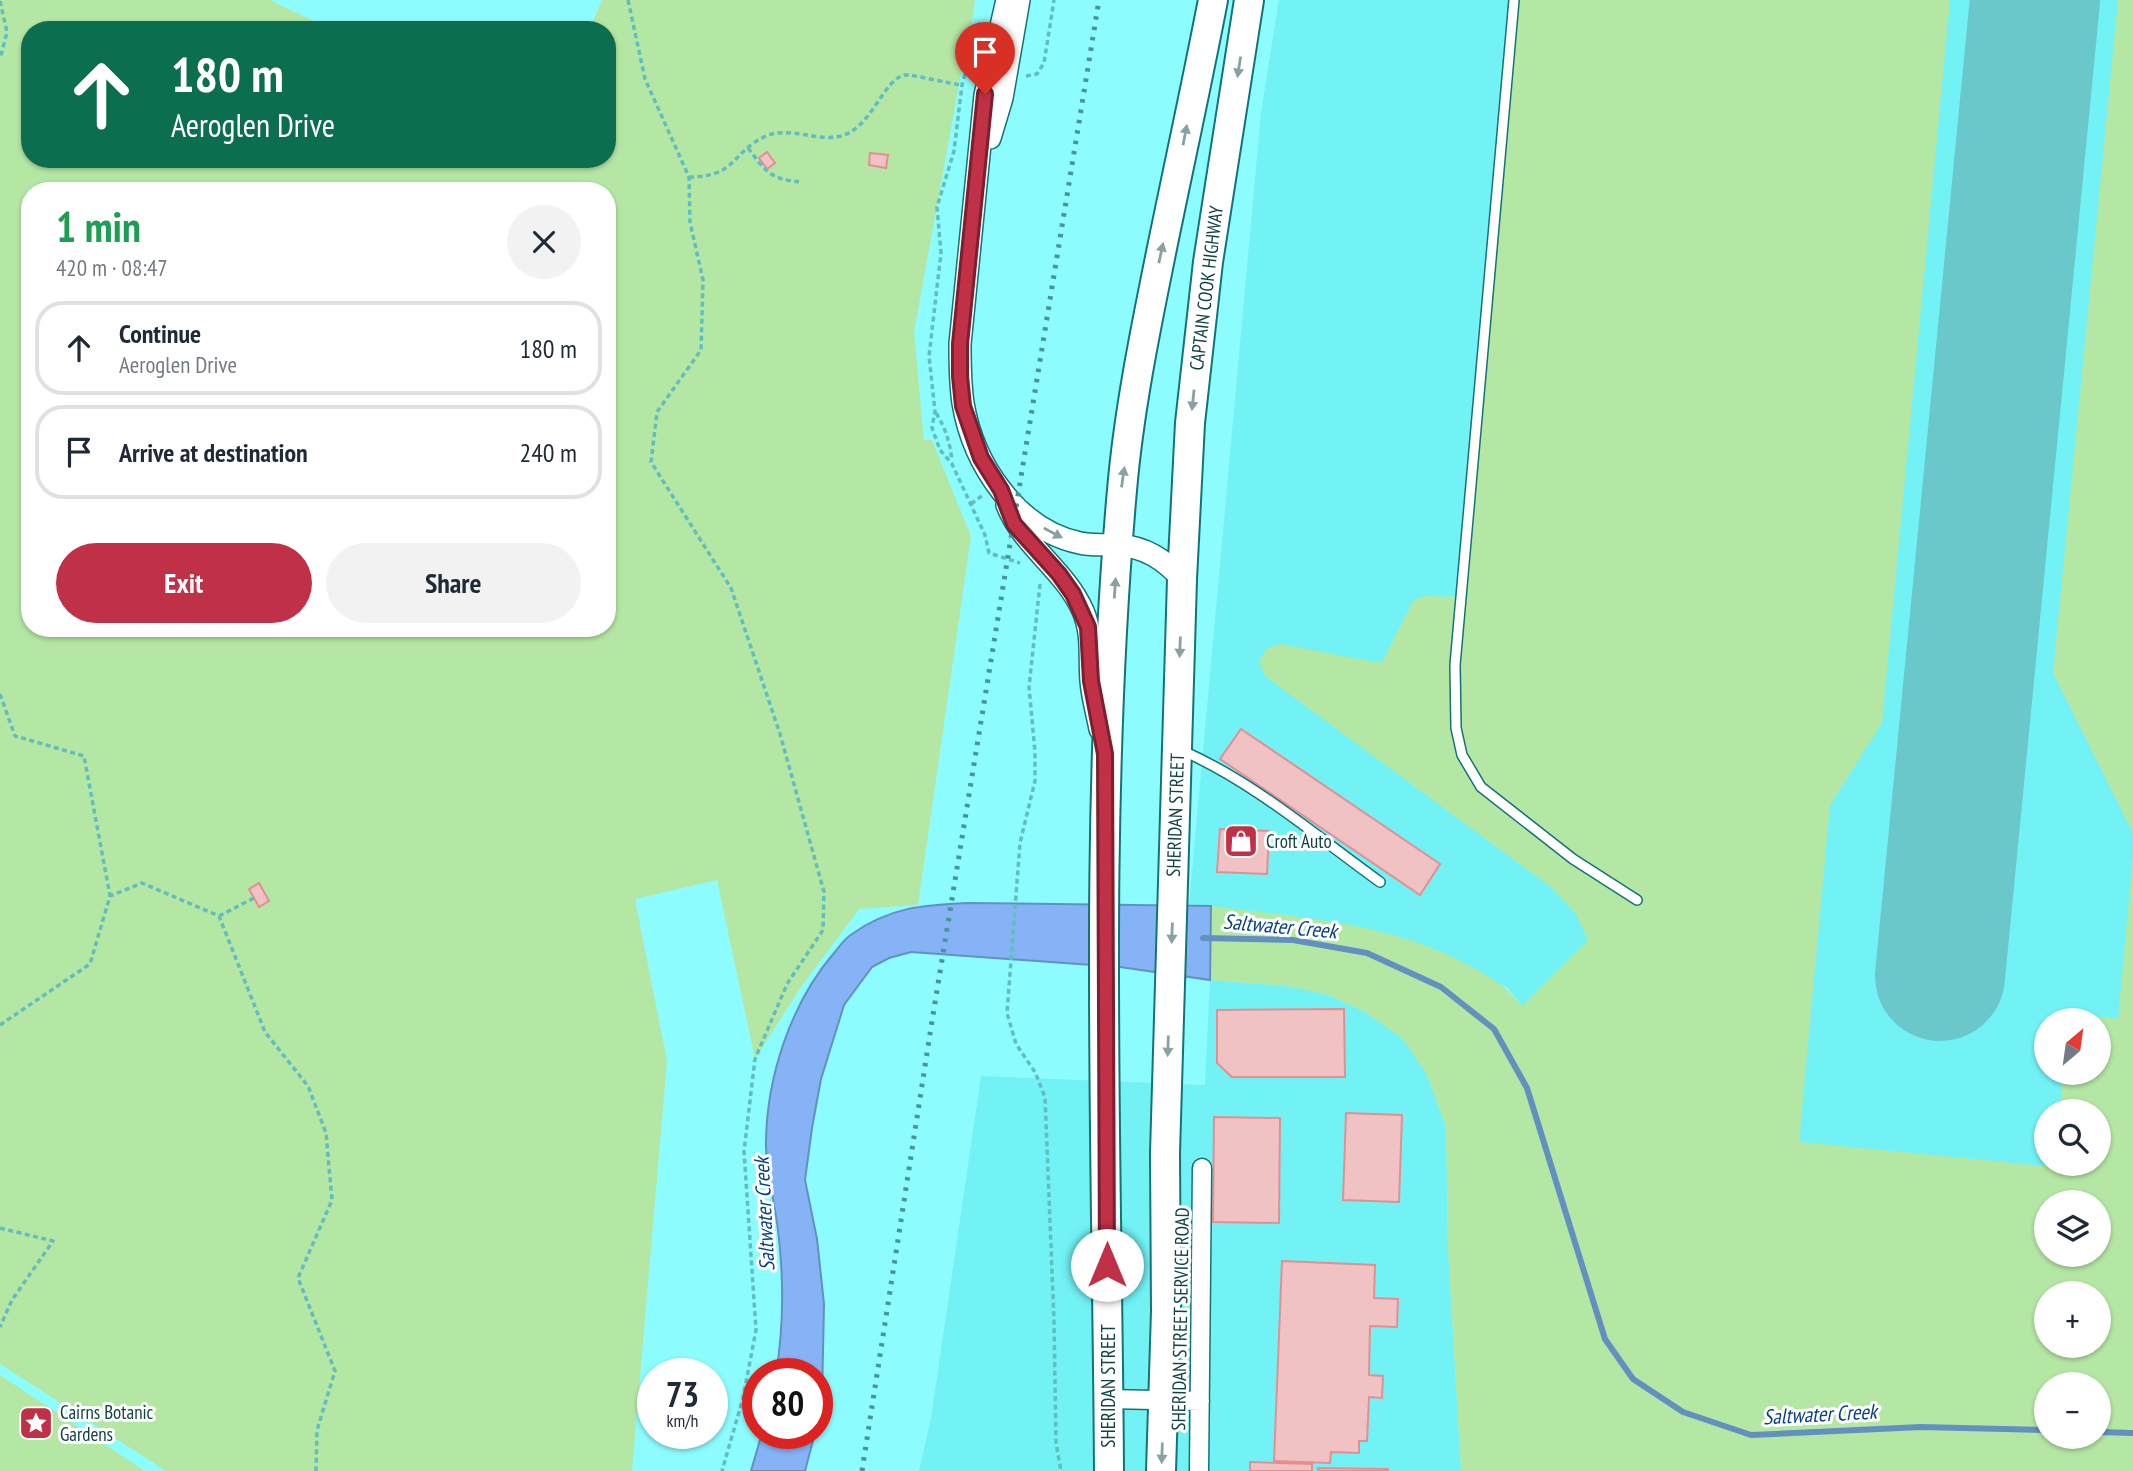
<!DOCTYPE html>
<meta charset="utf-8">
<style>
:root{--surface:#fff;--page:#f2f2f3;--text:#1f2937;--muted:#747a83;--line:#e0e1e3;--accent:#c03046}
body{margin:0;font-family:"PT Sans Narrow",sans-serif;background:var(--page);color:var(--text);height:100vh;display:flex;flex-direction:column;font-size:26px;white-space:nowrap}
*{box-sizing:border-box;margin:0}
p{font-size:23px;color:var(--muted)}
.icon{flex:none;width:38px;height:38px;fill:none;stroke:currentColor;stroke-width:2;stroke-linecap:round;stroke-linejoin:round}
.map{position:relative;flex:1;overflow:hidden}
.panel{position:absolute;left:21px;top:182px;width:595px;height:455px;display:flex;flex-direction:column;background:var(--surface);border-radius:28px;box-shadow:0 2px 5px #0004}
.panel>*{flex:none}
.top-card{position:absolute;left:21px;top:21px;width:595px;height:147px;border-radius:28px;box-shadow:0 2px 5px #0004;background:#0b6e4f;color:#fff;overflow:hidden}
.needle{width:46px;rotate:29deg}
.buttons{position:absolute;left:2034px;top:1008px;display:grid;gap:14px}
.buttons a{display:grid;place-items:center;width:77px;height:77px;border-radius:50%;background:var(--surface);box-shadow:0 2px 5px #0004;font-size:35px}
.speed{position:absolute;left:637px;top:1358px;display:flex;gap:14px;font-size:35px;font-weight:700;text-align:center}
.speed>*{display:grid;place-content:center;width:91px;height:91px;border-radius:50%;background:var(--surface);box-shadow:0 2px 5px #0004;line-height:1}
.speed small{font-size:18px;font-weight:400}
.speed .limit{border:10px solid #d22;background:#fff;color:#111}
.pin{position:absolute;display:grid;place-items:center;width:60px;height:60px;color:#fff;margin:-72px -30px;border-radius:50% 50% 50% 0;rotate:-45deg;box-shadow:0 0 7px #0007}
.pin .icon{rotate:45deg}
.me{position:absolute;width:77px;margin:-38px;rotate:0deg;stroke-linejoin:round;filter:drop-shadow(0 0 5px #0008)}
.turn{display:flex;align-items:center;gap:24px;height:147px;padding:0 35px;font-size:32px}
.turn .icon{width:91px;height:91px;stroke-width:2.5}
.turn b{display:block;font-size:49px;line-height:60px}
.round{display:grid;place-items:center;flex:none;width:74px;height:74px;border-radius:37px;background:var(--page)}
.head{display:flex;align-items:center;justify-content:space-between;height:119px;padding:0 35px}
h1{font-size:42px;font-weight:800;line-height:52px;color:#1e9e55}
.button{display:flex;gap:14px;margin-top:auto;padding:14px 35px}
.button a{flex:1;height:80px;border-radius:42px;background:var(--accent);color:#fff;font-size:28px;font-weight:800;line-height:80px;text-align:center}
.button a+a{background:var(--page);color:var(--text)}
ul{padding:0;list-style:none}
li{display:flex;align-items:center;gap:21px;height:94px;margin:0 14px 10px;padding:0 21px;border:4px solid var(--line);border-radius:28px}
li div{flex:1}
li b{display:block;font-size:26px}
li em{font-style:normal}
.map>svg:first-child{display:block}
.built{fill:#72f2f5;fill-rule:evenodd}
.green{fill:#b5e7a4;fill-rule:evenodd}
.water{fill:#85b3f5;stroke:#6291c0;stroke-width:2}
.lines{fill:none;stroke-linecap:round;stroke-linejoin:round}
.stream{stroke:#6291c0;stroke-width:6}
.runway{stroke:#6ac8ca;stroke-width:130}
.building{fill:#f1c2c3;stroke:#e38f92;stroke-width:2}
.service-casing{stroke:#127477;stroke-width:12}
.minor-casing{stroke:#127477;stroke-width:21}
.tertiary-casing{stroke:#127477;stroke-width:24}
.trunk-casing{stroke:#127477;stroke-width:32}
.path{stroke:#62bdbf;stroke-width:3.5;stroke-dasharray:5 3.5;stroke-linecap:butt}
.service{stroke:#fff;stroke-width:9}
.minor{stroke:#fff;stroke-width:18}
.tertiary{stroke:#fff;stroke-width:21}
.trunk{stroke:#fff;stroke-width:28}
.rail{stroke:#479596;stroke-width:5;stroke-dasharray:3.5 7;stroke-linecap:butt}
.oneway{fill:#88a1a2}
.route-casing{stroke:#7d1f2e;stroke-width:18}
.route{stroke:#c03046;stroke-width:12}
.labels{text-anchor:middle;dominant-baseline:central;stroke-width:6;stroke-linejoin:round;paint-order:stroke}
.street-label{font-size:19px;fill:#114344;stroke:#fff}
.poi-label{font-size:19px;fill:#114344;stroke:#fff;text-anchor:start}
.water-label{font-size:21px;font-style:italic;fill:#084188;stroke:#fff}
</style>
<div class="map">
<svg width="2133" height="1471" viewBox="0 0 2133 1471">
<rect width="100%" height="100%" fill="#8cfcfe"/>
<path class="built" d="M1279,0H2133V1378L1981,1357L1546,1036L1507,987L1211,906L1189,905L1261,112ZM2046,1020H2098V1073H2046ZM2046,1111H2098V1164H2046ZM2046,1202H2098V1255H2046ZM2046,1293H2098V1346H2046Z
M1210,980L1288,986L1328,995L1365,1012L1403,1039L1427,1075L1446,1127L1448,1249L1461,1471H919L931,1418L981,1076L1205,1085Z"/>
<path class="green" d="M0,0H270L333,30H30V159H607V30H589L602,0H975L965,68H962L914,332L924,440H932L971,536L918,905L859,909L801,987L755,1059L717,880L635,899L667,1061L632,1471H166L0,1364ZM30,191H607V628H30Z
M1514,0H1950L1882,723L1830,805L1799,1142L2054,1167L2055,1164H2098V1111H2060L2063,1073H2098V1020H2068V1013L2118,1019L2133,855V1471H1461L1448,1249L1446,1127L1427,1075L1403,1039L1365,1012L1328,995L1288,986L1210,980L1211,906C1300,918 1392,922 1472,967C1494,980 1505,985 1522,1006L1588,940L1576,914L1552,888L1265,676L1259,661L1267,648L1281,644L1374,662H1382L1413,601L1424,596L1461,597ZM2046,1202H2098V1255H2046ZM2046,1293H2098V1346H2046ZM2046,1384H2098V1437H2046Z
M2118,0H2133V833L2053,673Z
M0,1375L145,1471H0Z"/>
<path class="water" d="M968,903L1211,906L1210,980L1120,967L911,952L889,958L872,967L844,1005L821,1079L812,1128L805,1180L817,1239L824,1304L822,1400L817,1423V1374H776C784,1325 784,1279 778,1230C775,1204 765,1166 766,1141C767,1076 791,1003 834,953C839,947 845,938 852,934C890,907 923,905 968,903Z
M762,1433H815L805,1471H751Z"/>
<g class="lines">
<path class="stream" d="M1203,938L1293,940L1367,953L1441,987L1494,1029L1527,1088L1605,1339L1633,1379L1683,1412L1751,1435L1921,1427L2046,1430
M2098,1432L2133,1433"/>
<path class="runway" d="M1940,976L2035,0"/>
</g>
<path class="building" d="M767,152L775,163L767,169L759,158Z
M870,153L888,155L886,168L869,165Z
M1241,729L1440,864L1420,895L1220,759Z
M1220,829L1269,831L1267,874L1217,872Z
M259,883L269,901L259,907L249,889Z
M1344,1009L1345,1077H1232L1217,1063V1010Z
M1346,1113L1402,1115L1399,1202L1343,1200Z
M1214,1117L1280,1118L1279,1223L1213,1222Z
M1282,1261L1375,1265L1374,1298L1398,1299L1397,1327L1370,1326L1369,1375L1383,1376L1382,1398L1369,1397L1367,1441H1359V1453L1331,1452L1330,1463L1274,1461Z
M1250,1462L1312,1464V1471H1250Z
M1318,1468L1388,1469V1471H1318Z"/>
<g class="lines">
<g class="service-casing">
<path id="service" d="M1514,0L1455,665L1456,728L1462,755L1481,787L1573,859L1637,900
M1181,750C1254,782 1316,836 1380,882"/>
</g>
<g class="minor-casing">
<path id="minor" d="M1108,1399L1200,1401
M1199,1471L1202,1168"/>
</g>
<g class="tertiary-casing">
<path id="tertiary" d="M1007,0L985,95L960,344C960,364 960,383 963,403C973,464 1017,530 1080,543C1092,546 1105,544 1118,545C1145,547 1164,559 1182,579
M990,138L1002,98L1019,0
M1007,505C1023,546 1065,570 1083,611C1093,634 1089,657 1091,681C1092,696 1097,713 1100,729"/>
</g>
<g class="trunk-casing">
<path id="trunk" d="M1109,1471C1107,1144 1093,816 1122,490C1129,409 1146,327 1162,248C1179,165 1197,83 1213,0
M1161,1471L1166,1311L1165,1153L1182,579L1190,423L1208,262L1249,0"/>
</g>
<path class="path" d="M628,0L645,79L689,177L690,222L703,280L701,350L657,412L651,462L731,588L780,734L824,892L823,930L787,984L755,1059L744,1151L756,1330L743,1398L722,1471
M0,1L7,32L0,59
M971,68L965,74L962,85L954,151L937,207L941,253L929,356L935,411L932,428L940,450L952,464L985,535L989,553L1020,563
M1026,76L1037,74L1044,63L1054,0
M748,148C766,172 771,180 802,182
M689,177C737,177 731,152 766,136C789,126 817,142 841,136C872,128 883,79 905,75C911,74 951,84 962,85
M936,413C946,429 950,443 952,461
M971,504L983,495
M1040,584L1029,687L1035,752V781L1020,843L1007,1013L1016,1044L1035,1072L1045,1097L1054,1321L1056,1443L1061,1471
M0,694L15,736L84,756L110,896
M219,916L254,898
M0,1025L90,964L110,896L142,883L219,916L265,1032L308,1086L326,1133L332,1200L298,1278L335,1371L317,1430L316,1471
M0,1228L53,1241L12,1300L0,1327"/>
<use href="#service" class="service"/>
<use href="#minor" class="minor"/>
<use href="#tertiary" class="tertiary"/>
<use href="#trunk" class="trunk"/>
<path class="rail" d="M862,1471L932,1021L1099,0"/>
</g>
<defs><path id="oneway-solid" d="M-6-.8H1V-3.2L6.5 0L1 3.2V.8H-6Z" transform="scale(1.75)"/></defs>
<g class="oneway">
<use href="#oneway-solid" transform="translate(1239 67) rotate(99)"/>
<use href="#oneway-solid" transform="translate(1185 135) rotate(-79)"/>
<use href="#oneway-solid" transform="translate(1161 253) rotate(-78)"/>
<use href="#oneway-solid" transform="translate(1193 400) rotate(96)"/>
<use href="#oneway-solid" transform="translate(1123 477) rotate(-82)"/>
<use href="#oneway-solid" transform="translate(1053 533) rotate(28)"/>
<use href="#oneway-solid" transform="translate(1115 588) rotate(-86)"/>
<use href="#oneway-solid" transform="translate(1180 647) rotate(92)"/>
<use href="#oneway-solid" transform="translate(1172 933) rotate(92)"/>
<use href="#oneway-solid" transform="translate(1168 1046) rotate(92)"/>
<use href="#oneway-solid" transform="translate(1162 1453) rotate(92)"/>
</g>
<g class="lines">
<g class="route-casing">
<path id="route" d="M985,94L960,344V376L963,406L981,458L1001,490L1014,524L1059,574L1073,594L1088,627L1091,681L1105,754L1107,1265"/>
</g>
<use href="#route" class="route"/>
</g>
<defs>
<g id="shop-square" transform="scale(1.75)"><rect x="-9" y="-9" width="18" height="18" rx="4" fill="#c03046" stroke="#fff"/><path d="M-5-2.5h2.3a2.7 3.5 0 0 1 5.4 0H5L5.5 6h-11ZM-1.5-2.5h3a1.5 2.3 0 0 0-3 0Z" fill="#fff"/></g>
<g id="sight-square" transform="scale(1.75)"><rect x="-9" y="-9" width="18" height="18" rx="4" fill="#c03046" stroke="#fff"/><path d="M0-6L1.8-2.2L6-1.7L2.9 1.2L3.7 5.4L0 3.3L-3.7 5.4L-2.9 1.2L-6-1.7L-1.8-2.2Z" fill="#fff"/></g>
</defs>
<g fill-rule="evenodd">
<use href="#shop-square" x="1241" y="841"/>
<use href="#sight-square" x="36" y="1423"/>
</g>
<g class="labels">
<g class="street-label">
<text transform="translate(1206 288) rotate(-83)">CAPTAIN COOK HIGHWAY</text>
<text transform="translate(1175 815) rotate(-88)">SHERIDAN STREET</text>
<text transform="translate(1180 1319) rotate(-89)">SHERIDAN STREET SERVICE ROAD</text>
<text transform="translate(1108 1386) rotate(-90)">SHERIDAN STREET</text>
</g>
<g class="poi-label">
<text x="1266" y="841">Croft Auto</text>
<text x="60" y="1412">Cairns Botanic<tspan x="60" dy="22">Gardens</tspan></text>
</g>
<g class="water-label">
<text transform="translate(1280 926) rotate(5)">Saltwater Creek</text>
<text transform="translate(764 1214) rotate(-93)">Saltwater Creek</text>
<text transform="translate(1820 1414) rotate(-3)">Saltwater Creek</text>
</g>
</g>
</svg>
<div class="buttons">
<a><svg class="needle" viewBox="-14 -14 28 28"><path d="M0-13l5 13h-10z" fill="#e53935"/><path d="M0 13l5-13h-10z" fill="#747a83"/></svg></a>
<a><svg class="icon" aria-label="search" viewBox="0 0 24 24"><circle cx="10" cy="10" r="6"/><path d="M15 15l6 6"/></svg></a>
<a><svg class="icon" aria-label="layers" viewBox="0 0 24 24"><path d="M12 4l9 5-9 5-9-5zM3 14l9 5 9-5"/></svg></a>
<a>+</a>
<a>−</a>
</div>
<div class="speed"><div>73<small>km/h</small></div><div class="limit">80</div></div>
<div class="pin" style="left:985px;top:94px;background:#d93025"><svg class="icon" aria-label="arrive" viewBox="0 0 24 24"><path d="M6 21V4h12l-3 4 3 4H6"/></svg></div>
<svg class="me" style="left:1107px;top:1265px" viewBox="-20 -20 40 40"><circle r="19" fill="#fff"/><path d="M0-13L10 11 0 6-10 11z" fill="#c03046"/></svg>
<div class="top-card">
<div class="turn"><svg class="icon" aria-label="ahead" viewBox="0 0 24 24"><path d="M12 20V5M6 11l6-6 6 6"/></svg><div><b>180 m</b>Aeroglen Drive</div></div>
</div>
<section class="panel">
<div class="head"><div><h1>1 min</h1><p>420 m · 08:47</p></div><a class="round"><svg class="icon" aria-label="close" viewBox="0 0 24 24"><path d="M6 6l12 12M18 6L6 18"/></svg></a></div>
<ul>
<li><svg class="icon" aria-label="ahead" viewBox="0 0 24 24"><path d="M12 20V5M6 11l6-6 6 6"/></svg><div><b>Continue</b><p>Aeroglen Drive</p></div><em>180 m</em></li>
<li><svg class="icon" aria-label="arrive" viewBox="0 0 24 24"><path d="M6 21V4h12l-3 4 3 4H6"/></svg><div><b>Arrive at destination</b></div><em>240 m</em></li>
</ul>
<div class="button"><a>Exit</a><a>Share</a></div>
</section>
</div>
